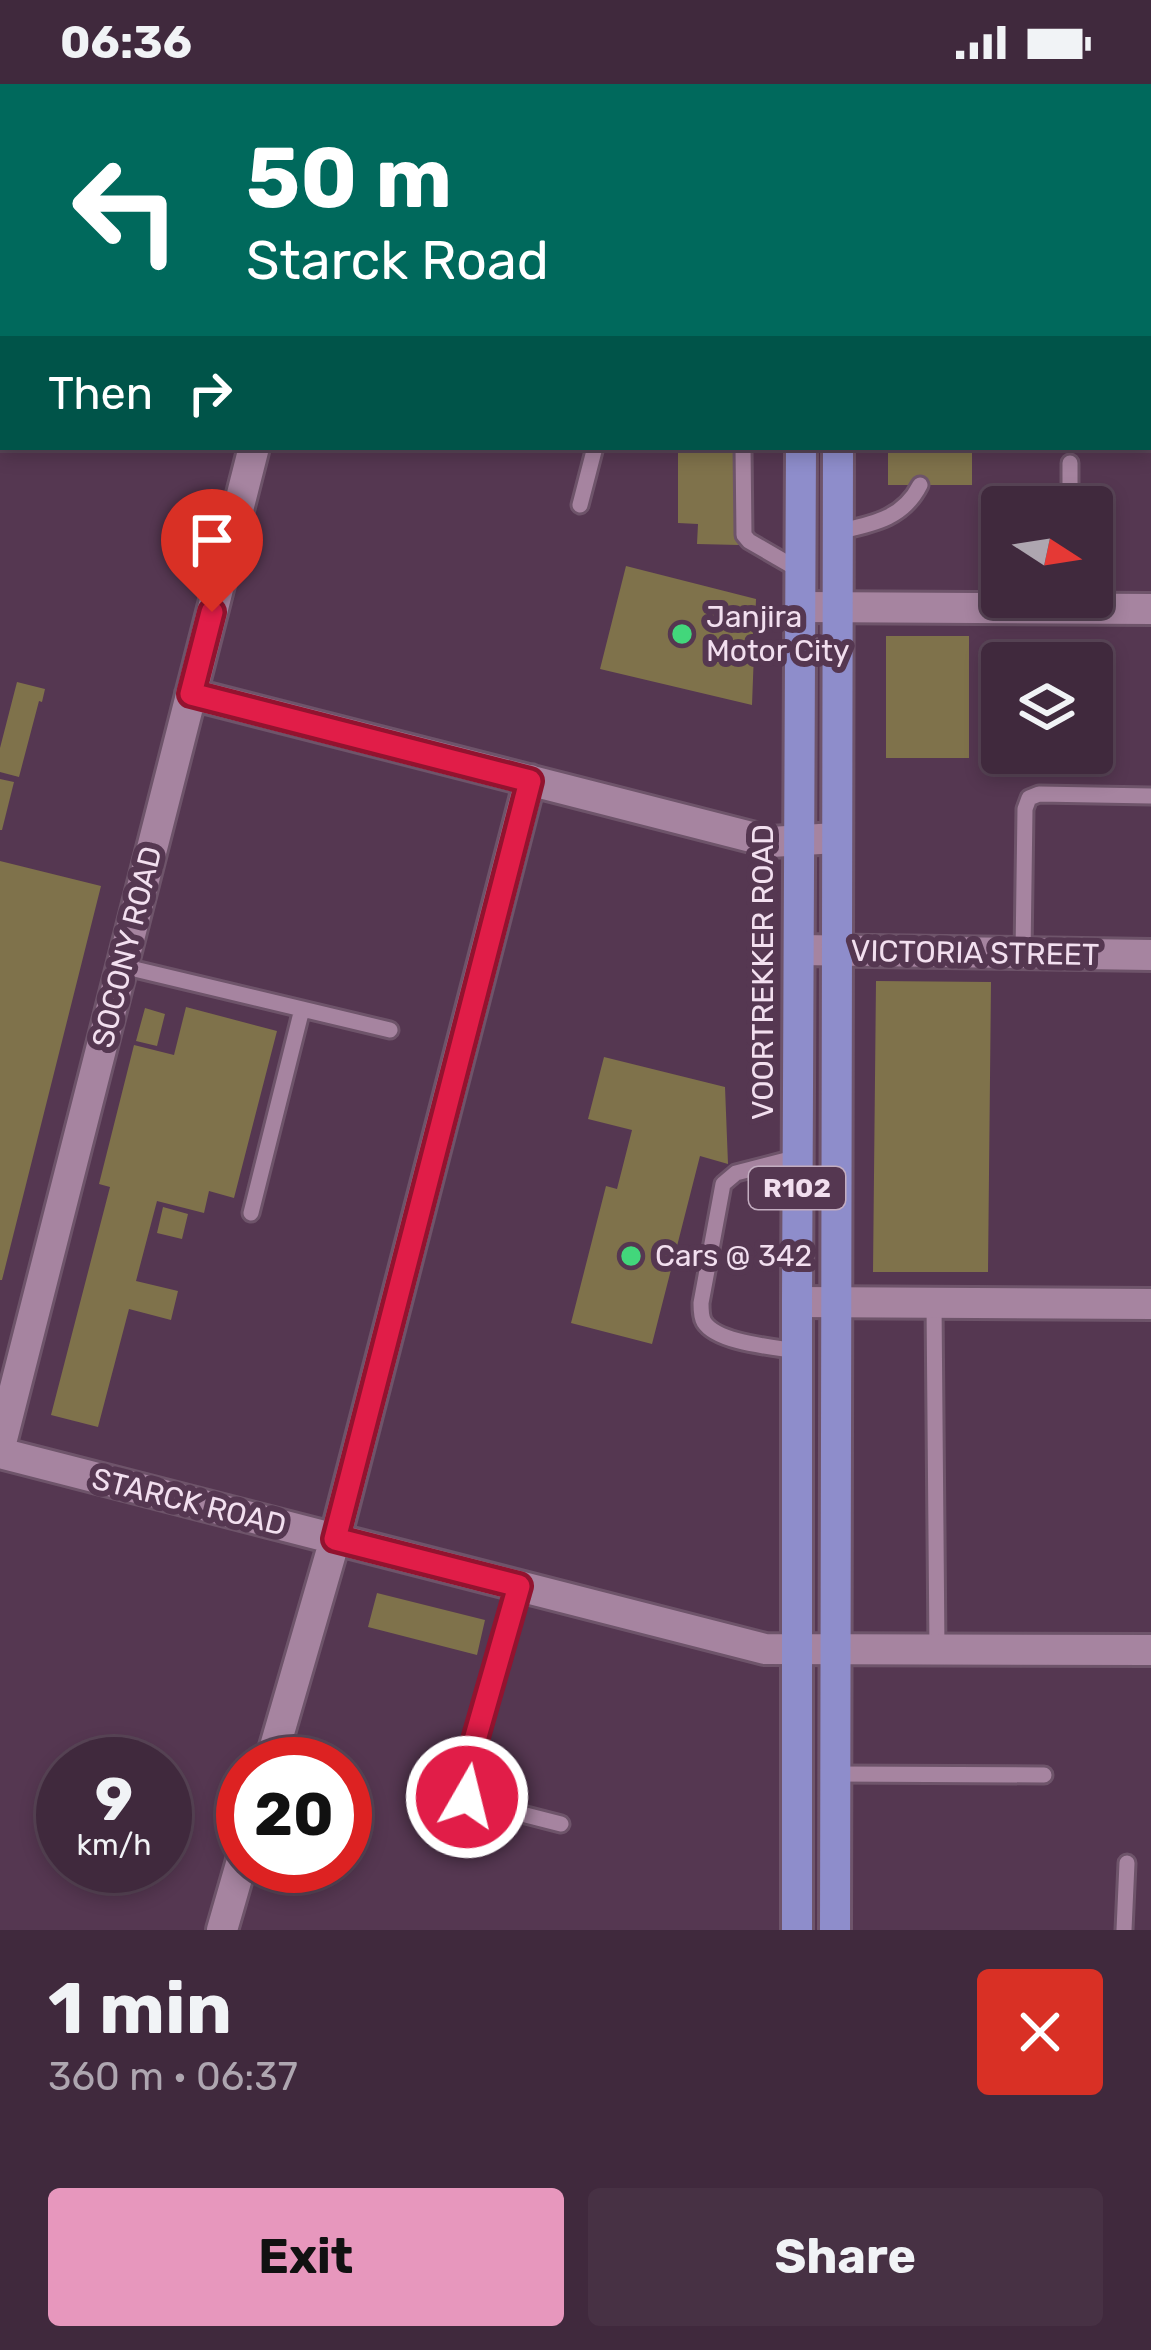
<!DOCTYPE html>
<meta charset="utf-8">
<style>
:root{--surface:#40293d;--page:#473144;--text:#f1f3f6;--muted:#aea6b0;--line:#594557;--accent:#e797bd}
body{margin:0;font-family:Rubik,sans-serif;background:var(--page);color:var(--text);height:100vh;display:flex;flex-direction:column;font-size:45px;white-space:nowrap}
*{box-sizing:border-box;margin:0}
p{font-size:39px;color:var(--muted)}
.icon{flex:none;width:66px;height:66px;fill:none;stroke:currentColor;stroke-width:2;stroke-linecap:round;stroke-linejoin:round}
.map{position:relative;height:1846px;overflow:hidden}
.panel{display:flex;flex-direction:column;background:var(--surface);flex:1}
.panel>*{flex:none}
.guide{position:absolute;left:0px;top:0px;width:1152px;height:366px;box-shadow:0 6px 18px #0003,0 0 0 3px var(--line);background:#00695c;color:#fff;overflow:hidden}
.needle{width:78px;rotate:102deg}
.fabs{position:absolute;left:981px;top:402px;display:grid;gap:24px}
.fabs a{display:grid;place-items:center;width:132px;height:132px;border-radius:12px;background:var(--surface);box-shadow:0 6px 18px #0003,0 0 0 3px var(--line);font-size:60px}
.speed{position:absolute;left:36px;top:1653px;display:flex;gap:24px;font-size:60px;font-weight:700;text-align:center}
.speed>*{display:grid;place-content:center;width:156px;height:156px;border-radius:50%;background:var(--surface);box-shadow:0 6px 18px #0003,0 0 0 3px var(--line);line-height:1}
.speed small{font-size:30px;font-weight:400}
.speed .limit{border:18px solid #d22;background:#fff;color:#111}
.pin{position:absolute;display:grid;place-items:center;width:102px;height:102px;color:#fff;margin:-123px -51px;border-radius:50% 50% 50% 0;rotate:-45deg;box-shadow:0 0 12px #0007}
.pin .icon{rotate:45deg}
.me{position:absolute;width:132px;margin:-66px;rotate:8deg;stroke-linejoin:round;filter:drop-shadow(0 0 9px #0008)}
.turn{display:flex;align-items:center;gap:42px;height:252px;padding:0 48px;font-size:54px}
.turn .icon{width:156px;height:156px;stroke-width:2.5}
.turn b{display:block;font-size:84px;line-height:102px}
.then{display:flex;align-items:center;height:114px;padding:0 48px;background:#0003;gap:24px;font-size:45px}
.round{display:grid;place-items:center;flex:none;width:126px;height:126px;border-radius:12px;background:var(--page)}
.summary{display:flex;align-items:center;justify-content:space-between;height:204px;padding:0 48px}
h1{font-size:72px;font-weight:700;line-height:90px}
.primary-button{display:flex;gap:24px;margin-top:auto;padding:24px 48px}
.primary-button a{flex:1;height:138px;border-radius:12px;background:var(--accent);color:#111;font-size:48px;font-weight:700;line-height:138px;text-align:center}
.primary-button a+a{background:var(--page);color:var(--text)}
.status{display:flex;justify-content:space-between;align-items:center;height:84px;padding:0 60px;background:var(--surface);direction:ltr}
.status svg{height:33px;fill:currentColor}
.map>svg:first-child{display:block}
.building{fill:#7f724b}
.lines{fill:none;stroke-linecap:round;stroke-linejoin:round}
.service-casing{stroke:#6e546a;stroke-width:21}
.minor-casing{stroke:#6e546a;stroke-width:36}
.primary-casing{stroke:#6e546a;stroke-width:36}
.path{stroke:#977d93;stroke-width:6;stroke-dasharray:9 9;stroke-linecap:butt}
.service{stroke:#a684a0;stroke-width:15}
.minor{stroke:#a684a0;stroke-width:30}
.primary{stroke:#8e8dcb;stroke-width:30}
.route-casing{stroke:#92132f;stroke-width:30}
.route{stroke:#e11d48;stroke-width:21}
.poi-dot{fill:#42d77b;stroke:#553751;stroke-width:4.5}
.labels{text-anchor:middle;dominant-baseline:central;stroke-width:12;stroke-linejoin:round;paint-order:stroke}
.shield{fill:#553751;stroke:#c3adc0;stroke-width:3}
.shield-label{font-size:27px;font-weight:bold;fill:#f2dfef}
.poi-label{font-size:30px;fill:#f2dfef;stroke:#553751;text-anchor:start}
.street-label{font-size:30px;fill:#f2dfef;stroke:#553751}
</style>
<div class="status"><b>06:36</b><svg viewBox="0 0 49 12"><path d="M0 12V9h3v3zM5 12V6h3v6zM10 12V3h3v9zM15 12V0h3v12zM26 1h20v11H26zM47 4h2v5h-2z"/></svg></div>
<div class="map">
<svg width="1151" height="1846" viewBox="0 0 1151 1846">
<rect width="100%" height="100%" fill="#553751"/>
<path class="building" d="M678,363H739V461L697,460L698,440L678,439Z
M888,363H972V401H888Z
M626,482L756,515L752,621L600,585Z
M886,552H969V674H886Z
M17,598L45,605L42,618L39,617L19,693L0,688V664Z
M0,695L14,698L2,746H0Z
M0,777L101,802L2,1196H0Z
M876,897L991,898L988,1188H873Z
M186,923L277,947L234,1114L209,1107L204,1129L157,1117L136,1197L178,1207L171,1236L129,1225L98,1343L51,1331L110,1103L99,1100L134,961L174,971Z
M145,924L165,930L157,962L136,957Z
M604,973L725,1003L728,1080L700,1072L652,1260L571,1239L606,1102L617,1105L632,1046L588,1035Z
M163,1123L188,1130L182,1155L157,1149Z
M377,1509L485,1536L477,1571L368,1543Z"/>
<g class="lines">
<g class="service-casing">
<path id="service" d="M743,363L744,451L749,457L799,486
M580,421L595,363
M1070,423V379
M837,448C872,440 903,435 920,401
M1023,870L1025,725L1029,714L1039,710L1151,712
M122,882L390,946
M251,1129L302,925
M934,1219L937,1566
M797,1267C774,1263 717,1259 704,1238C701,1233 701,1226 701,1219L723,1100L736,1089L798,1073
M519,1502L463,1698L467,1713L483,1720L561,1740
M836,1690L1044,1691
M1124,1846L1127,1779"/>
</g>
<g class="minor-casing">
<path id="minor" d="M345,3V0
M1149,175H1151
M802,523L1151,525
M191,610L771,758L836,754
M799,866L1151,871
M797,1218L1151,1220
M0,1363L254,363
M0,1369L765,1565L1151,1566
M270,1680L335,1455L530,696
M222,1846L243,1773"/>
</g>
<g class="primary-casing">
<path id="primary" d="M802,3V0
M842,3V0
M797,1846V1218L801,363
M835,1846L838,363"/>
</g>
<path class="path" d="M0,33H3"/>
<use href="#service" class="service"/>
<use href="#minor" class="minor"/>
<use href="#primary" class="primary"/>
</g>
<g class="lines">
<g class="route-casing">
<path id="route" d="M212,528L191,610L530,697L335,1455L519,1502L463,1698L467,1713"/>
</g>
<use href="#route" class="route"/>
</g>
<g class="poi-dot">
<circle cx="682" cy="550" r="12"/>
<circle cx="631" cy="1172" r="12"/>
</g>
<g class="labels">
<rect class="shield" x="749" y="1083" width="96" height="42" rx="9"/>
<g class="shield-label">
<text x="797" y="1104">R102</text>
</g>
<g class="poi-label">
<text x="706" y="533">Janjira<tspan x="706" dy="34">Motor City</tspan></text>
<text x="655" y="1172">Cars @ 342</text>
</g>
<g class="street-label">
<text transform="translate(127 863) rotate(-76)">SOCONY ROAD</text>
<text transform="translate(975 869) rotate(1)">VICTORIA STREET</text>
<text transform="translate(763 888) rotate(-90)">VOORTREKKER ROAD</text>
<text transform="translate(189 1418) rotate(14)">STARCK ROAD</text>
</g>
</g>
</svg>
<div class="fabs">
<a><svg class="needle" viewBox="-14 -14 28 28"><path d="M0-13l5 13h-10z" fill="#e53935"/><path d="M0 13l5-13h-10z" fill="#aea6b0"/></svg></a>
<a><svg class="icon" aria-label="layers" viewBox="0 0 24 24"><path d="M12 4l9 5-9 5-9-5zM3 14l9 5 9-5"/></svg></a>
</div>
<div class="speed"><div>9<small>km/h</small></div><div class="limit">20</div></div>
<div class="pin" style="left:212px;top:528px;background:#d93025"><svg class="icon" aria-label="arrive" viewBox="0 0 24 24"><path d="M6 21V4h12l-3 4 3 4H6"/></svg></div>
<svg class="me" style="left:467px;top:1713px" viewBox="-20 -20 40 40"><circle r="17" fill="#e11d48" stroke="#fff" stroke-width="3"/><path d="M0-11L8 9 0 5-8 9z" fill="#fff"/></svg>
<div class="guide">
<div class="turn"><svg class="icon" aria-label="left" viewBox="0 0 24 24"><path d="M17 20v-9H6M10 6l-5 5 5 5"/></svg><div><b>50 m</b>Starck Road</div></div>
<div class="then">Then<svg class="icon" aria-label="right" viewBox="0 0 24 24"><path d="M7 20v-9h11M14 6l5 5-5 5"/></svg></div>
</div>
</div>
<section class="panel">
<div class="summary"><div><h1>1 min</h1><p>360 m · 06:37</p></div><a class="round" style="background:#d93025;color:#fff"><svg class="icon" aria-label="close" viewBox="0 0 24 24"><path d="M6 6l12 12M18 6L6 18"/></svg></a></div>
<div class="primary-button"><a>Exit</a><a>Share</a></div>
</section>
